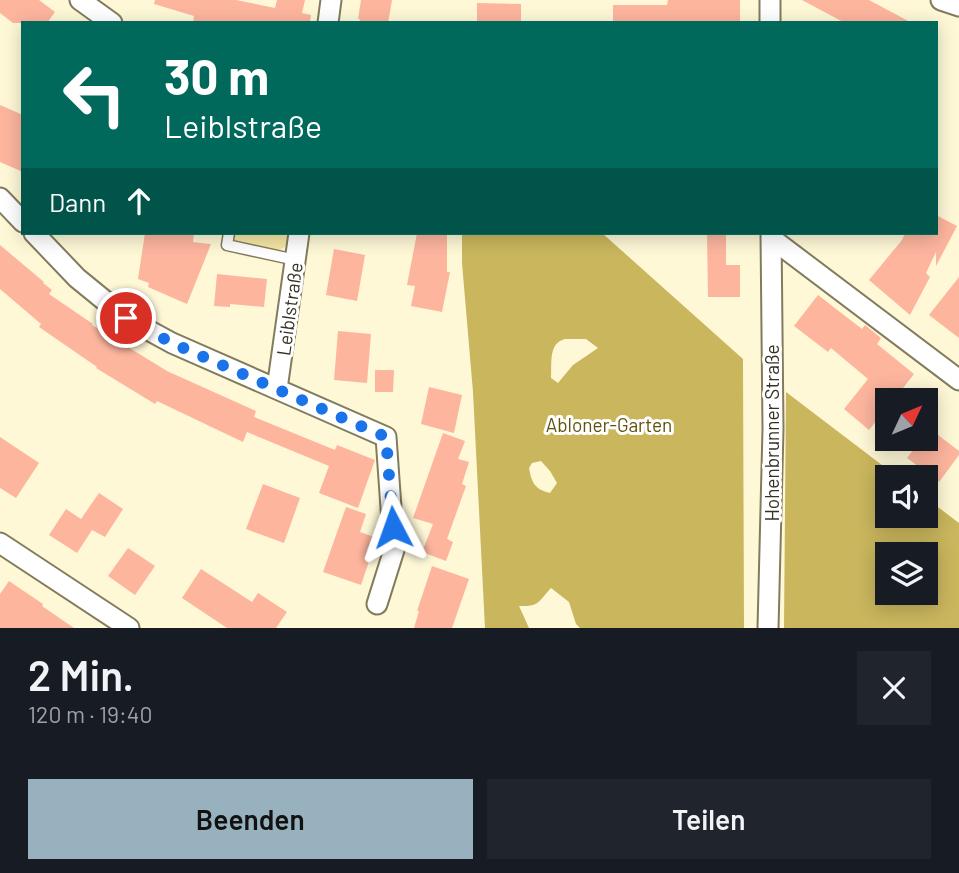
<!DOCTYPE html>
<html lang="de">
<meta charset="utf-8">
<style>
:root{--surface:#171b24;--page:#20242c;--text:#f1f3f6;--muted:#9ea1a6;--accent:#97b1be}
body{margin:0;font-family:Barlow,sans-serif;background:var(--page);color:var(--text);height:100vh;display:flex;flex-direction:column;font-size:26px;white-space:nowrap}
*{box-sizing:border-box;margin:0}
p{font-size:23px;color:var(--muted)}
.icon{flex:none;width:38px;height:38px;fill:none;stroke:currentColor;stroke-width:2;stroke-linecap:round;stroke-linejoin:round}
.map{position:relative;height:628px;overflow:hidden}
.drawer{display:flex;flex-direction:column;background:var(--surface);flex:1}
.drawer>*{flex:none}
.banner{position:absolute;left:21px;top:21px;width:917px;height:214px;border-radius:0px;box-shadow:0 4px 18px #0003;background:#00695c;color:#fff;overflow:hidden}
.needle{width:46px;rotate:46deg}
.tools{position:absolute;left:875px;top:388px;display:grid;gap:14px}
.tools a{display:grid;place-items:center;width:63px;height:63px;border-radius:0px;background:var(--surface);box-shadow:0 4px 18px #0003;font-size:35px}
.pin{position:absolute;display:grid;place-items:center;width:60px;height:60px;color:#fff;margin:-30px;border:4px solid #fff;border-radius:50%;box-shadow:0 2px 7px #0007}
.me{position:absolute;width:77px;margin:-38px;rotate:356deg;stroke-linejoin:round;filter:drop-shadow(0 0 5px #0008)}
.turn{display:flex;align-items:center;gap:24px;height:147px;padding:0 28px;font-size:32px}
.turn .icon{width:91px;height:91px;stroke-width:2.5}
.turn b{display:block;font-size:49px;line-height:60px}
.then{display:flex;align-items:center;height:66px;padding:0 28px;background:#0003;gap:14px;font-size:26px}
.round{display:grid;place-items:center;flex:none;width:74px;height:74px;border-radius:0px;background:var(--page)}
.headline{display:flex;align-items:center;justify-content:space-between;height:119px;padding:0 28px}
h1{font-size:42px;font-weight:600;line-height:52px}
.action{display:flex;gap:14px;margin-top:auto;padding:14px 28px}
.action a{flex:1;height:80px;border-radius:0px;background:var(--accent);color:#111;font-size:28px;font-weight:600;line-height:80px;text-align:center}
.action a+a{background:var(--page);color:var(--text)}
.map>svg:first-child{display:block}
.green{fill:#f5e6a4}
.forest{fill:#c9b65d;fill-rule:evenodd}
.building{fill:#fdb59e}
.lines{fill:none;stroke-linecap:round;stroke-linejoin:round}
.lane-casing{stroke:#827c5e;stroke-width:13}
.street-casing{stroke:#827c5e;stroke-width:23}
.lane{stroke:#fff;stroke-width:10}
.street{stroke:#fff;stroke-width:19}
.route{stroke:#1a73e8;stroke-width:12;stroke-dasharray:0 21.6}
.labels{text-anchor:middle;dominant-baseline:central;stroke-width:6;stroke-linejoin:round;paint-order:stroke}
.street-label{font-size:19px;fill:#343225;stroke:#fff}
.park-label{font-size:19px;fill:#60520c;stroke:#fff}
</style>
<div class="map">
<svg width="959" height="628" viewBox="0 0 959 628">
<rect width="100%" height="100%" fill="#fef8d7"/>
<path class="green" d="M235,233H290C289,243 286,250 275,250L233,244Z"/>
<path class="forest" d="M462,233H602L743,359L744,628H580L576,624L569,602L551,588C538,602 539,607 519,606L529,628H485L473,392L462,263ZM565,339H586L598,348L573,365L558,383L551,378C552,364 548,343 565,339ZM541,461L550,471L557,483L550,493C535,489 532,484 529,468L532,463Z
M786,392L899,478H887V516H926V498L959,523V628H784ZM887,555H926V593H887Z"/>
<path class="building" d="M0,0H39L55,12L47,23H13L0,13Z
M155,0H236L275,8L277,0H305L302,13L311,15L310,23H193L194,16L154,4Z
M361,0H392L388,23H359L360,19H358Z
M668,0H740V23H613V5H667Z
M802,0H869L912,23H845Z
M477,3L521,4V23H477Z
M0,105L23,115V172L0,162Z
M936,215L957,226L936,266V252L926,273L930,277L910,315L869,280L902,240L905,233H936Z
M145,233H194L193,242L211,244L187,304L148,287L149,283L138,279Z
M417,233H447V272H450L442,312L411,306L415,286L407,285Z
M707,233H726V265H740V297H708Z
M0,245L44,282L43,283L52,290L49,294L93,324L92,325L167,371L256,411L254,417L335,450L337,445L375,460L358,508L319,493L329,466L247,432L243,442L157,401L155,404L96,368L97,367L39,327L41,324L0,289Z
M334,249L365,255L357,301L326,295Z
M217,274L267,279L264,307L230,304V307L214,306Z
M959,277V338L929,315Z
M818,295L862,329L865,325L881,338L877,344L914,374L893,401H887V408L869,430L844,409L868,379L831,348L828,352L794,326Z
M338,331L371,334L367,383L334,380Z
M375,370H394L393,392H375Z
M429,387L462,395L454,433L421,424Z
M929,428L959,451V455L939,482L907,458L921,439H926V433Z
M443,433L465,441L458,459L469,462L462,484L466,486L447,539L453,542L446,561L422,552L433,524L413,518Z
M0,437L39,463L16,498L0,488Z
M263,484L300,498L284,543L246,529Z
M99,493L123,509L105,537L92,530L77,553L49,535L66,509L81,519Z
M346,507L366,514L360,532L377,538L361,585L323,572Z
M128,548L155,566L135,595L108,576Z
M432,566L469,579L452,628H414L419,611H417Z
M201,569L252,602L258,593L287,612L276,628H227L182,598Z
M9,581L43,604L42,606L74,628H0V594Z"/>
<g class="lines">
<g class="lane-casing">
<path id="lane" d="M229,233L227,245L296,260"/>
</g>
<g class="street-casing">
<path id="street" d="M80,0L112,23
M770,0V23
M941,0L959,6
M328,23L331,0
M0,198L23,222
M34,233L77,278L126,318L172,343L386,437L394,550L377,604
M771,238L959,380
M277,389L299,233
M0,543L129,628
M768,628L773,429L771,233"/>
</g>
<use href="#lane" class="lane"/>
<use href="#street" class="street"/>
</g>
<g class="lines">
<path class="route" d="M126,318L172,343L386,437L393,527"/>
</g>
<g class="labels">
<g class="street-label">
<text transform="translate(289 309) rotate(-82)">Leiblstraße</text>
<text transform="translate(771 433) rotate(-90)">Hohenbrunner Straße</text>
</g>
<g class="park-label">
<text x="609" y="424">Abloner-Garten</text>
</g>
</g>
</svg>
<div class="tools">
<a><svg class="needle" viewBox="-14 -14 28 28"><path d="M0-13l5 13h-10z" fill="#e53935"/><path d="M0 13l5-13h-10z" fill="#9ea1a6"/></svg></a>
<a><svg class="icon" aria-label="sound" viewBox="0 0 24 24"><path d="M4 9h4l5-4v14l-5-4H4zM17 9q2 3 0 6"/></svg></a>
<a><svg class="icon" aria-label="layers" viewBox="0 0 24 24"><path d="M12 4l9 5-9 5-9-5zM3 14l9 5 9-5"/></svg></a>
</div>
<div class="pin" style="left:126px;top:318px;background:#d93025"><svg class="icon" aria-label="arrive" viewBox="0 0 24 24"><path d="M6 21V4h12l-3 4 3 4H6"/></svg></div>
<svg class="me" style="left:393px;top:527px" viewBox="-20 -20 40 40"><path d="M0-17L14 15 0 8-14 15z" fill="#1a73e8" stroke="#fff" stroke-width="4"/></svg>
<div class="banner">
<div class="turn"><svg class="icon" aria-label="left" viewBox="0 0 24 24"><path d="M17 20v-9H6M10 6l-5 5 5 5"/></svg><div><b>30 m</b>Leiblstraße</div></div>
<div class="then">Dann<svg class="icon" aria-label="ahead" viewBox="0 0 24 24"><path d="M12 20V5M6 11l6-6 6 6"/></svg></div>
</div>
</div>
<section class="drawer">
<div class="headline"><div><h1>2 Min.</h1><p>120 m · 19:40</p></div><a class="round"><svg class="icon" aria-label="close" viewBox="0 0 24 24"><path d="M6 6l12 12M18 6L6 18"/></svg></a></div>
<div class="action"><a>Beenden</a><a>Teilen</a></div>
</section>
